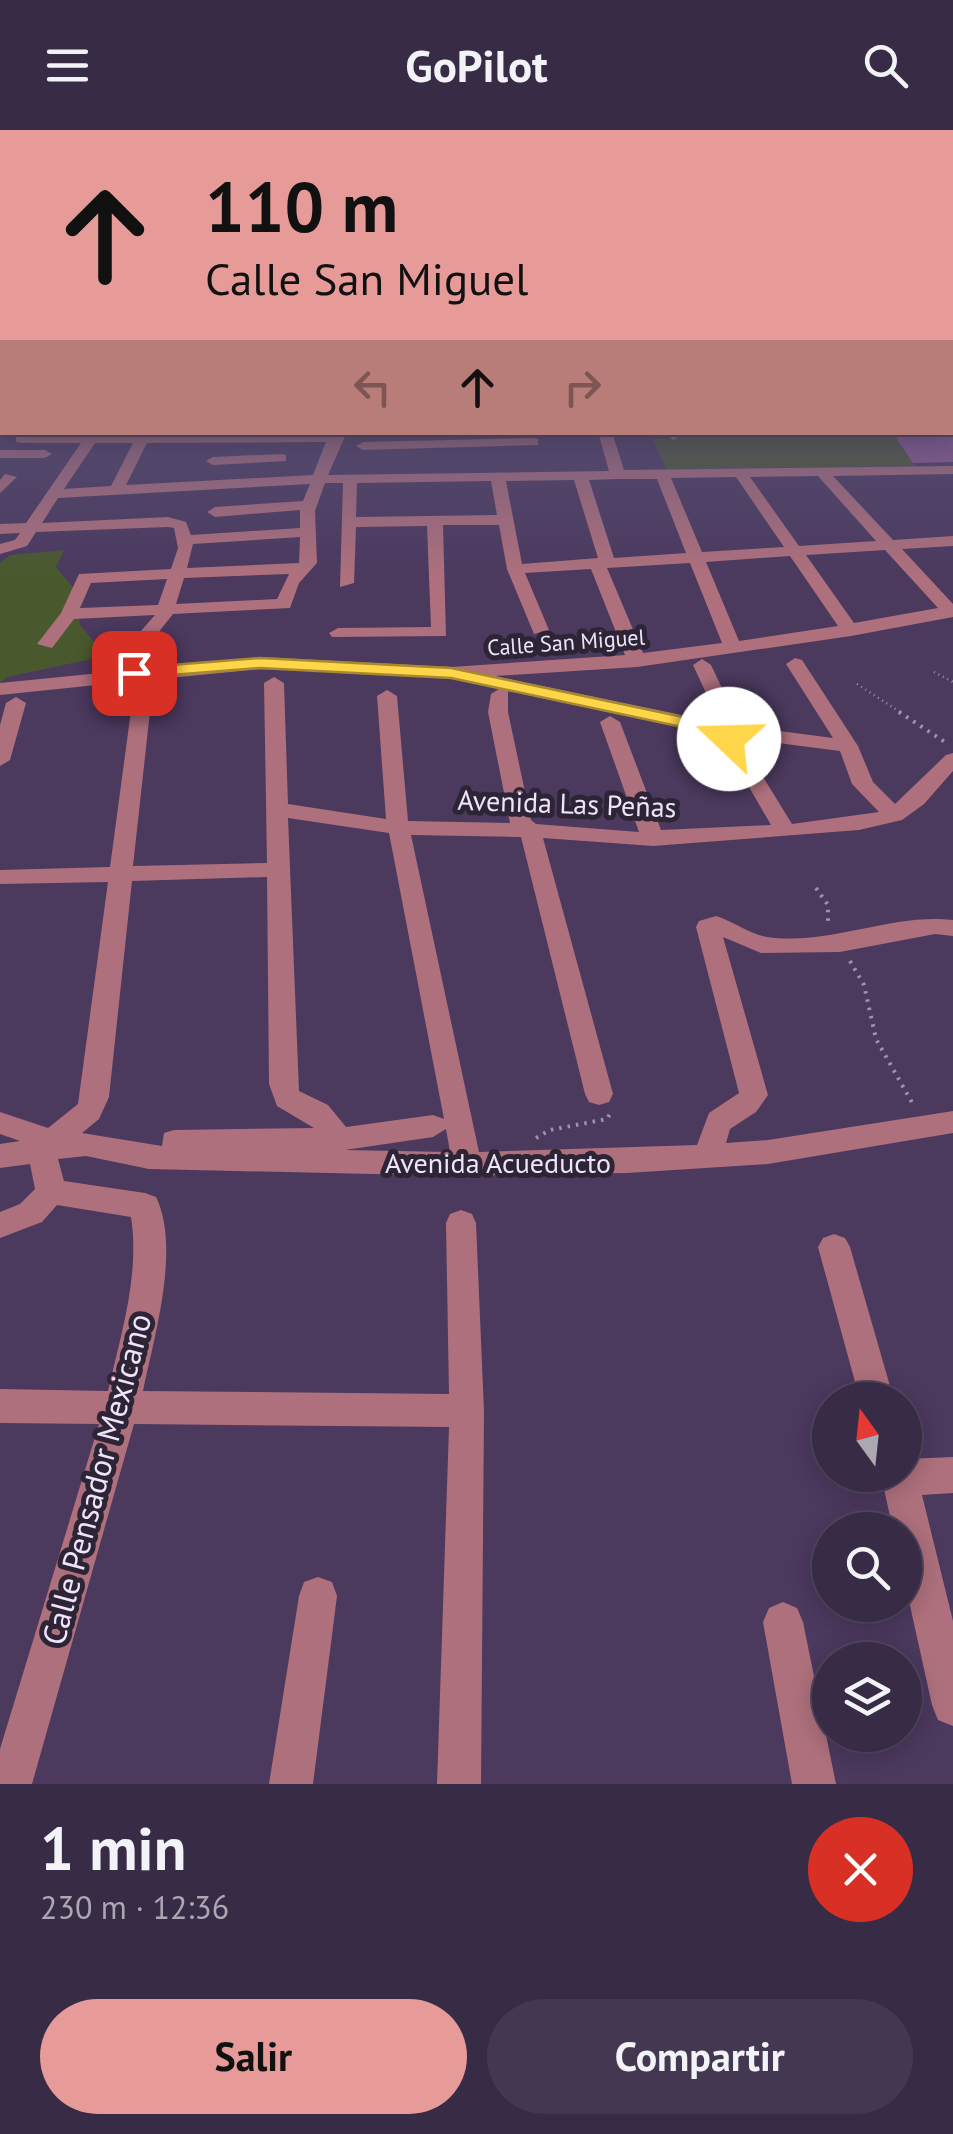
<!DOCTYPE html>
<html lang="es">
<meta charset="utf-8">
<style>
:root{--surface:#382b46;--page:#433751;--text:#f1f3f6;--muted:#aba7b3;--line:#52475f;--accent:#e69b98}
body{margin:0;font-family:"PT Sans",sans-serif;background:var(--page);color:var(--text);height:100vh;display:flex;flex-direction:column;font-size:38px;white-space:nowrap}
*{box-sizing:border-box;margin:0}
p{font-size:32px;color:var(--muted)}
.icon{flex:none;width:55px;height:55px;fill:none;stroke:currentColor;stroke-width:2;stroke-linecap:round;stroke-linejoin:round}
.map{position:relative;height:1654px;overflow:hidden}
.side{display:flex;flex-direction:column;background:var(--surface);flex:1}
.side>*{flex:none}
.top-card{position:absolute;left:0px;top:0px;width:955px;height:305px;box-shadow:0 5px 25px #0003,0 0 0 2px var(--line);background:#e69b98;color:#111;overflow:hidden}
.needle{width:65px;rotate:345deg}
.controls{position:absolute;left:812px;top:1252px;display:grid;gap:20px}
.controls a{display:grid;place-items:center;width:110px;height:110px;border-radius:50%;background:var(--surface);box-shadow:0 5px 25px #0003,0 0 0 2px var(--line);font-size:50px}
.pin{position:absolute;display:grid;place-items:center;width:85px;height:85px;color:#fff;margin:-42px;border-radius:20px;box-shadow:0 5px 15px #0006}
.me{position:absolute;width:110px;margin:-55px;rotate:291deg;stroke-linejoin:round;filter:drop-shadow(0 0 8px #0008)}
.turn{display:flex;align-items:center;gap:35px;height:210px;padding:0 40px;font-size:45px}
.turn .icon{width:130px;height:130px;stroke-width:2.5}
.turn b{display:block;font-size:70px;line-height:85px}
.lanes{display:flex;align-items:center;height:95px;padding:0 40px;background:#0003;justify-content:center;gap:50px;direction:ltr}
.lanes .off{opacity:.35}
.round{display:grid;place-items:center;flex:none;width:105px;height:105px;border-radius:52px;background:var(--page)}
.summary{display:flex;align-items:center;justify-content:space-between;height:170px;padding:0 40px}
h1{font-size:60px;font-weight:800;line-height:75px}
.cta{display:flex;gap:20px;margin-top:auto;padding:20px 40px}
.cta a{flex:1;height:115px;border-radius:60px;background:var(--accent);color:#111;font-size:40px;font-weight:800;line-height:115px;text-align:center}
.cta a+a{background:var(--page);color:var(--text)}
header{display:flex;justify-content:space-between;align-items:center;height:130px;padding:0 40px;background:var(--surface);font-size:45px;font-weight:800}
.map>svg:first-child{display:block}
.green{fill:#49592d}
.building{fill:#985b9a}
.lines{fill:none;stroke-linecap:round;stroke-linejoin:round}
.path-far1{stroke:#a091b0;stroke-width:2.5;stroke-dasharray:1 4;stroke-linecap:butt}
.path{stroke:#a091b0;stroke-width:4;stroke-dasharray:2.5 6;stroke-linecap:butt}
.minor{fill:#ae707d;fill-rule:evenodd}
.route{fill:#ffd54a;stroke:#a68a30;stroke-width:2.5}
.labels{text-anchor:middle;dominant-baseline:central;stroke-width:10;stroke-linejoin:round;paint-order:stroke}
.far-street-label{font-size:22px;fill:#efe4fc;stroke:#2d2536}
.street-label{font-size:28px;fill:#efe4fc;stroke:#2d2536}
.near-street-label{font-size:32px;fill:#efe4fc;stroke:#2d2536}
</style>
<header><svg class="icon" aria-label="menu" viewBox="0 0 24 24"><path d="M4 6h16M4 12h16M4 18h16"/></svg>GoPilot<svg class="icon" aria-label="search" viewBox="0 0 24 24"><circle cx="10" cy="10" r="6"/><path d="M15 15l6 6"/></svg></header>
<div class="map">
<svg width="953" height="1654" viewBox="0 0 953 1654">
<rect width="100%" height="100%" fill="#4b395e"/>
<path class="green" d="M674,302L892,303L916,336L666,339L653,309L674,308Z
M64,420L56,437L75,460L80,495L106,526L7,547L0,553V433L10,425Z"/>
<path class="building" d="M892,302H953V332L913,333Z"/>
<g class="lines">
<path class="path-far1" d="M934,542L953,552
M857,554L903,584"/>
<path class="path" d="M899,582L945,612
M816,758L828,775V792
M850,831L864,855L876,909L914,976
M536,1008L550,1000L607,989L610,984"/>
<path class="minor" d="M0,217H2V221L0,222Z
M2,237V246L0,247V238Z
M952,237H953V245H952Z
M2,283V292L0,293V284Z
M88,302H347L328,345L609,341L598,302H612L624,340L953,336V344L833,346L893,410L953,406V416L902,419L953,474V487L851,506L637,537L495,546L720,593L693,535L702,529L711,535L740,596L833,608L786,534L795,528L802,530L858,616L873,652L895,674L946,625L953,623V641L924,674L902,690L859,700L653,716L543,708L613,964L609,972L599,975L589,972L585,964L521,707L411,705L479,1022L697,1015L709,983L739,963L696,797L699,791L716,786C733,791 749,804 767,807C830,816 891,783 953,790V806L935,804L840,822L761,823L723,807L768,965L756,982L730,999L726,1013L768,1010L953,981V1003L768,1034L627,1043L459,1046L149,1039L86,1026L58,1029L64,1051L145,1063L156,1067C181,1118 154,1207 143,1261L449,1264L446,1093L450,1084L461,1080L472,1084L476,1093L484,1281L481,1654H437L449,1297L134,1294L32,1654H0V1619L99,1294L0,1293V1259L108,1261C121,1204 140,1144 131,1087L57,1075L42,1092L0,1108V1082L20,1074L35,1059L30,1034L0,1038V1014L20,1011L0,1004V982L48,998L78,974L108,752L0,754V740L110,737L135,551L0,565V553L121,541L115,534L117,528L155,485L74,489L52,518L37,514L61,483L79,444L171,439L178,418L174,398L168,397L36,402L27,416L0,424V414L15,410L20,403L0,404V394L26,393L81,313H21L16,312V306ZM326,312L313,345L126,355L147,313ZM95,313H133L111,356L64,359ZM818,346L876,411L799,416L750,347ZM736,347L784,417L702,422L671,348ZM617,349H657L686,423L614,428L589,350ZM574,350L598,428L522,434L506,351ZM491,351L497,385L356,387L357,353ZM325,353H343L340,457L354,453L356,397L427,396L431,497L338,498L329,503L332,507L446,506L443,395H499L507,439L534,504L549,500L525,443L591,439L625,525L451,537L260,527L141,539L134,533L173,484L290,478L299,453L317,433L315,381ZM310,354L303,371L215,377L207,382L215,387L300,380V398L191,405L186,392L168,387L42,393L58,368ZM300,407L299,433L187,438L193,414ZM885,420L938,478L854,493L806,425ZM790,426L838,496L739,511L706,432ZM690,433L722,513L643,523L607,438ZM289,444L277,469L176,474L184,448ZM167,449L158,475L80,478L91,453ZM260,539L477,547L478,554L499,559L491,564L488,582L510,693L408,691L397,566L387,560L377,566L386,689L288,674L284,553L274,547L264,553L267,733L133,736L153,554L149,550ZM508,561L719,605L771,695L661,700L620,592L610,586L600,592L639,702L536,694L531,690L508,582ZM739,608L840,621L852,654L879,682L792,694ZM288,688L389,703L444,989L433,985L346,997L328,975L299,961ZM267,747L269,954L277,976L314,998L174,1000L164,1003L162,1016L82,1003L99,989L109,967L132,751ZM446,999L450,1022L345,1020L433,1007Z
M665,302H679L680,306L673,310Z
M533,308L538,309V315L363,320L356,316L363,312Z
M0,320H45L52,324L45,328H0Z
M281,324L286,325V331L213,335L206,331L213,327Z
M5,344L17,347L0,363V350Z
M16,567L26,573L10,630L0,636V595L6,573Z
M834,1104L845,1108L850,1117L894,1270H860L818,1117L823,1108Z
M953,1327V1363L922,1365L953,1491V1596L938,1590L932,1575L905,1453V1400H893L881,1345H905V1329Z
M318,1447L332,1452L337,1466L313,1654H269L299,1466L304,1452Z
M783,1472L797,1478L803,1492L836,1654H792L763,1492L769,1478Z"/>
</g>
<linearGradient id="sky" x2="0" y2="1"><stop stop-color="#291f34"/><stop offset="0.48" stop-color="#5b5479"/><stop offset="1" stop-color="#5b5479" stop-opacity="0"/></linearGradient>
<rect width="953" height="448" fill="url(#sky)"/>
<path class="route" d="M260,528L451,538L735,598L738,609L729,615L723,613L720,605L451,548L260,538L134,548L126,543L134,538Z"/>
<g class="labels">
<g class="far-street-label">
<text transform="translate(566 512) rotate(-4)">Calle San Miguel</text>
</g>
<g class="street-label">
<text transform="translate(567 673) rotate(2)">Avenida Las Peñas</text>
<text x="498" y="1032">Avenida Acueducto</text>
</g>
<g class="near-street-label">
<text transform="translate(96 1349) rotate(-75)">Calle Pensador Mexicano</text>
</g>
</g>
</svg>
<div class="controls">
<a><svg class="needle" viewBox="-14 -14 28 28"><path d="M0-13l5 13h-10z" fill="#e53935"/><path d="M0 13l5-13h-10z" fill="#aba7b3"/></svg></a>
<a><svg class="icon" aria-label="search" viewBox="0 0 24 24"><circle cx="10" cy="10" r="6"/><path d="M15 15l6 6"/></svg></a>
<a><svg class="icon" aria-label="layers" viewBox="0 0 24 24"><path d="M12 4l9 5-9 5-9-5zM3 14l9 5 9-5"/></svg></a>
</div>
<div class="pin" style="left:134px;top:543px;background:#d93025"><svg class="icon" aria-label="arrive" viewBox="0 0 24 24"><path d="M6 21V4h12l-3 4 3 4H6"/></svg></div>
<svg class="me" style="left:729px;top:609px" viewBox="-20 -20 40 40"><circle r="19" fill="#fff"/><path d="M0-13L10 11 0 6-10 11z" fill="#ffd54a"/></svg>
<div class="top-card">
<div class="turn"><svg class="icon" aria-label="ahead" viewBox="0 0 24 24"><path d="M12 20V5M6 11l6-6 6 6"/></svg><div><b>110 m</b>Calle San Miguel</div></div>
<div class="lanes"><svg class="icon off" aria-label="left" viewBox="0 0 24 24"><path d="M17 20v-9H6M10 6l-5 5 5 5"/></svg><svg class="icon" aria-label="ahead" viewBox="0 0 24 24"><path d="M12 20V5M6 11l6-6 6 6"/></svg><svg class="icon off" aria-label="right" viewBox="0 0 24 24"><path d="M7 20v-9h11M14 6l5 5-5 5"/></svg></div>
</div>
</div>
<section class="side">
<div class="summary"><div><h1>1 min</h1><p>230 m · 12:36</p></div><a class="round" style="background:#d93025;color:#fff"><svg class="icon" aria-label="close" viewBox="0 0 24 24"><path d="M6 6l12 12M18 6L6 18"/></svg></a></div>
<div class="cta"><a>Salir</a><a>Compartir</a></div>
</section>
